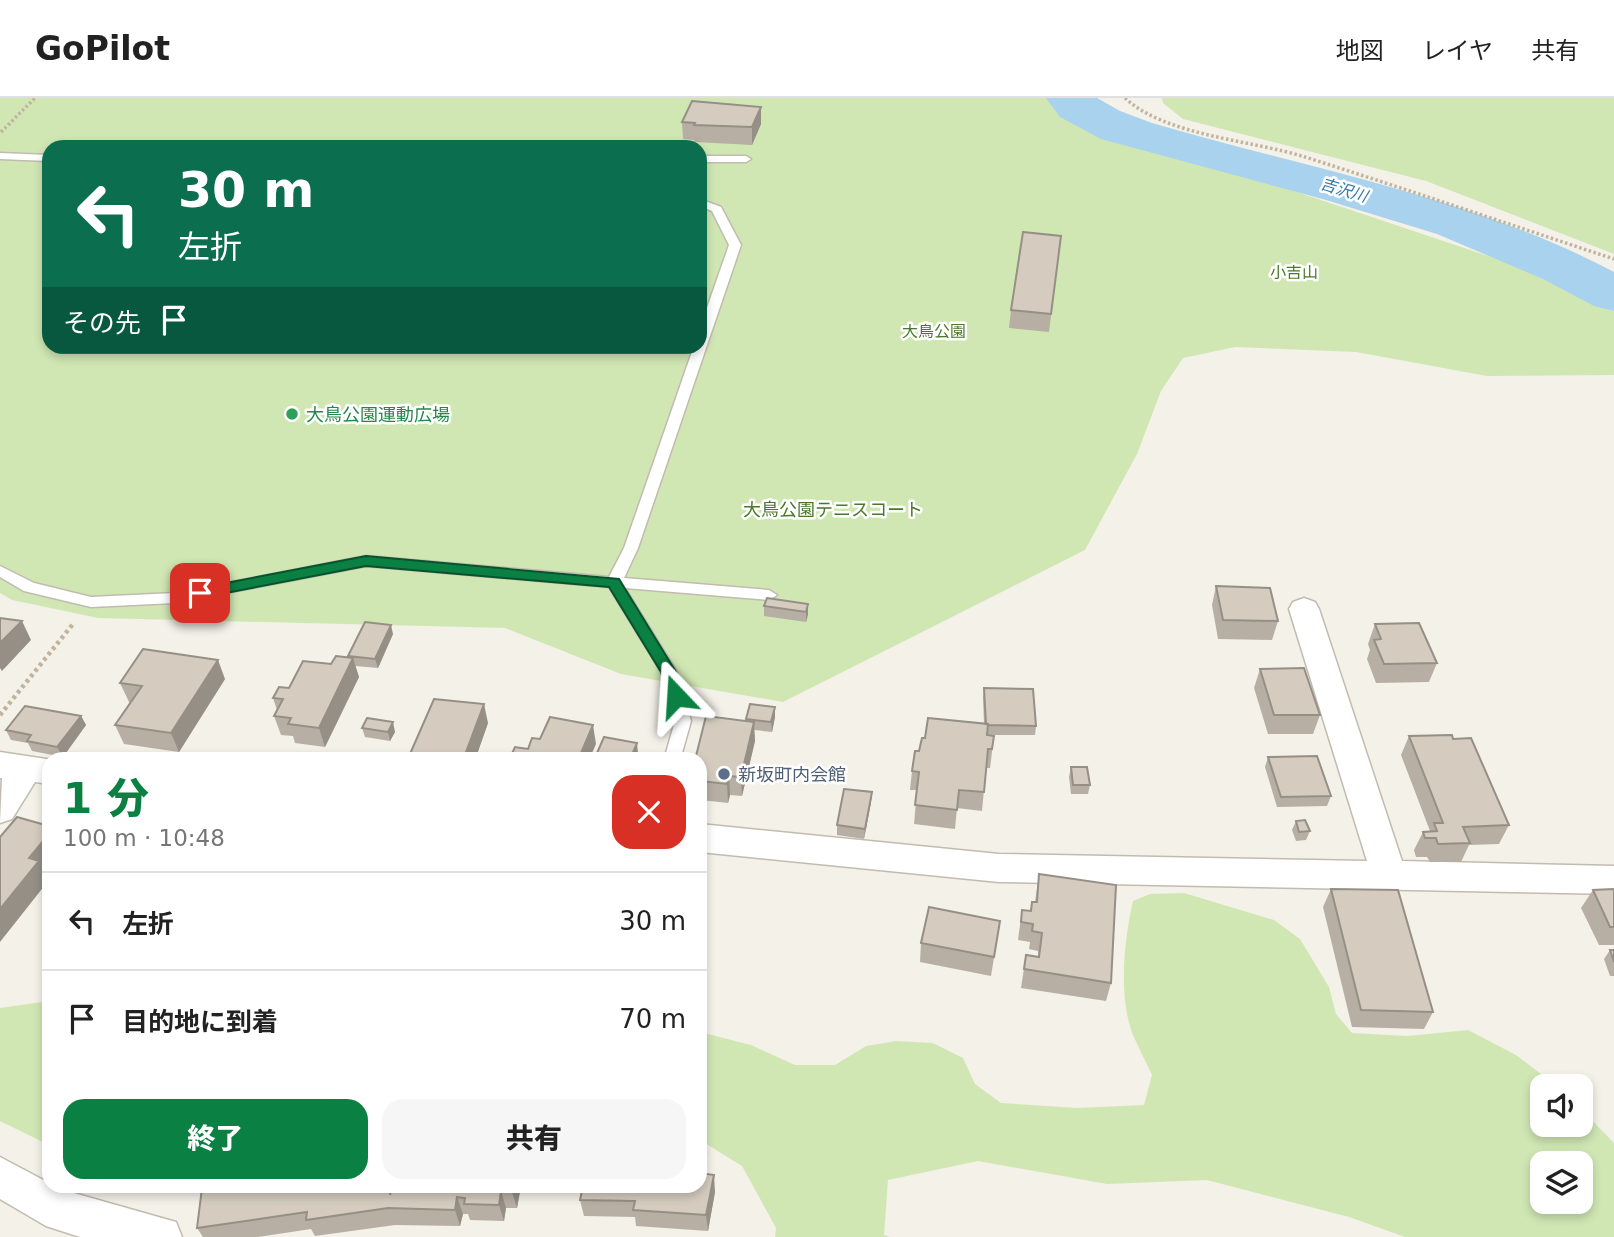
<!DOCTYPE html>
<html lang="ja">
<meta charset="utf-8">
<style>
:root{--surface:#fff;--page:#f6f6f6;--text:#222;--muted:#767676;--line:#e0e0e0;--accent:#0b8043}
body{margin:0;font-family:"DejaVu Sans","Noto Sans JP",sans-serif;background:var(--page);color:var(--text);height:100vh;display:flex;flex-direction:column;font-size:26px;white-space:nowrap}
*{box-sizing:border-box;margin:0}
p{font-size:23px;color:var(--muted)}
.icon{flex:none;width:38px;height:38px;fill:none;stroke:currentColor;stroke-width:2;stroke-linecap:round;stroke-linejoin:round}
.map{position:relative;flex:1;overflow:hidden}
.side{position:absolute;left:42px;top:654px;width:665px;height:441px;display:flex;flex-direction:column;background:var(--surface);border-radius:21px;box-shadow:0 4px 10px #0003}
.side>*{flex:none}
.banner{position:absolute;left:42px;top:42px;width:665px;height:214px;border-radius:21px;box-shadow:0 4px 10px #0003;background:#0b6e4f;color:#fff;overflow:hidden}
.controls{position:absolute;left:1530px;top:976px;display:grid;gap:14px}
.controls a{display:grid;place-items:center;width:63px;height:63px;border-radius:14px;background:var(--surface);box-shadow:0 4px 10px #0003;font-size:35px}
.pin{position:absolute;display:grid;place-items:center;width:60px;height:60px;color:#fff;margin:-30px;border-radius:14px;box-shadow:0 4px 10px #0006}
.me{position:absolute;width:77px;margin:-38px;rotate:340deg;stroke-linejoin:round;filter:drop-shadow(0 0 5px #0008)}
.turn{display:flex;align-items:center;gap:24px;height:147px;padding:0 21px;font-size:32px}
.turn .icon{width:91px;height:91px;stroke-width:2.5}
.turn b{display:block;font-size:49px;line-height:60px}
.then{display:flex;align-items:center;height:66px;padding:0 21px;background:#0003;gap:14px;font-size:26px}
.round{display:grid;place-items:center;flex:none;width:74px;height:74px;border-radius:21px;background:var(--page)}
.head{display:flex;align-items:center;justify-content:space-between;height:119px;padding:0 21px}
h1{font-size:42px;font-weight:800;line-height:52px;color:var(--accent)}
.button{display:flex;gap:14px;margin-top:auto;padding:14px 21px}
.button a{flex:1;height:80px;border-radius:21px;background:var(--accent);color:#fff;font-size:28px;font-weight:800;line-height:80px;text-align:center}
.button a+a{background:var(--page);color:var(--text)}
ul{padding:0;list-style:none}
li{display:flex;align-items:center;gap:21px;height:98px;padding:0 21px;border-top:2px solid var(--line)}
li div{flex:1}
li b{display:block;font-size:26px}
li em{font-style:normal}
header{display:flex;align-items:center;gap:42px;box-sizing:border-box;height:98px;padding:0 35px;background:var(--surface);border-bottom:2px solid var(--line)}
header strong{font-size:33px}
nav{display:flex;gap:38px;margin-inline-start:auto;font-size:24px}
.map>svg:first-child{display:block}
.green{fill:#d0e7b4;fill-rule:evenodd}
.lines{fill:none;stroke-linecap:round;stroke-linejoin:round}
.river{fill:#a8d2ee;fill-rule:evenodd}
.lane-casing{stroke:#c2bbaf;stroke-width:3}
.street-casing{stroke:#c2bbaf;stroke-width:3}
.path-far1{stroke:#c1b49e;stroke-width:3.5;stroke-dasharray:2.5 2.5;stroke-linecap:butt}
.path{stroke:#c1b49e;stroke-width:4.5;stroke-dasharray:3.5 3.5;stroke-linecap:butt}
.lane{fill:#fff;fill-rule:evenodd}
.street{fill:#fff;fill-rule:evenodd}
.wall{fill:#b7afa4}
.shaded-wall{fill:#958f86}
.building{fill:#d5ccbf;stroke:#958f86;stroke-width:2}
.route{fill:#0b8043;stroke:#07532c;stroke-width:2}
.leisure-dot{fill:#2e9e5b;stroke:#fff;stroke-width:2.5}
.service-dot{fill:#5c6f8a;stroke:#fff;stroke-width:2.5}
.labels{text-anchor:middle;dominant-baseline:central;stroke-width:5;stroke-linejoin:round;paint-order:stroke}
.far-water-label{font-size:16px;font-style:italic;fill:#3278a8;stroke:#fff}
.far-park-label{font-size:16px;fill:#4a782c;stroke:#fff}
.leisure-label{font-size:18px;fill:#27864d;stroke:#fff;text-anchor:start}
.park-label{font-size:18px;fill:#4a782c;stroke:#fff}
.service-label{font-size:18px;fill:#4e5e75;stroke:#fff;text-anchor:start}
</style>
<header>
<strong>GoPilot</strong>
<nav><a>地図</a><a>レイヤ</a><a>共有</a></nav>
</header>
<div class="map">
<svg width="1614" height="1139" viewBox="0 0 1614 1139">
<rect width="100%" height="100%" fill="#f4f1e9"/>
<path class="green" d="M0,0H1054L1065,12L1127,45L1288,91L1536,174L1611,205L1614,207V277L1487,278L1356,254L1235,249L1183,260L1161,293L1137,356L1085,452L783,604L621,576L505,530L98,520L12,502L0,495ZM49,49H700V248H49Z
M1162,0H1614V156L1426,83L1183,21L1163,5Z
M1184,795L1274,822L1300,841L1329,889L1336,916L1352,935L1408,938L1468,932L1516,957L1558,989H1542V1027H1580V1010L1614,1045V1139H1405L1349,1119L1207,1082L1107,1086L978,1063L888,1082L884,1137L890,1139H775L776,1130L742,1068L700,1042V934L751,947L795,967H835L866,948L896,943L933,945L963,960L975,986L1001,1005L1077,1010L1144,1007L1152,977C1146,964 1139,951 1133,937C1118,899 1124,842 1133,803L1150,796ZM1542,1066H1580V1104H1542Z
M49,903V1047L0,1023V910Z"/>
<g class="lines">
<path class="river" d="M1046,0H1097L1120,13L1152,25C1308,71 1468,97 1614,174V213L1594,208L1543,181L1437,136L1326,102L1101,41L1060,19Z"/>
<g class="lane-casing">
<path id="lane" d="M0,55L49,57V63L0,61Z
M700,58H746L751,61L746,64H700Z
M700,101L721,109L741,147L638,450L624,480L769,492L777,497L769,502L625,490L677,574L691,623L680,662H664L675,623L661,574L609,489L366,468L175,505L91,509L24,493L0,479V468L34,485L91,499L175,495L366,458L609,479L624,450L694,248H700V230L729,147L712,113L700,108Z"/>
</g>
<g class="street-casing">
<path id="street" d="M1304,500L1315,504L1319,511L1402,763L1614,768V796L999,784L700,754V726L999,756L1367,763L1289,511L1293,504Z
M0,654L53,662H49V686L35,684L12,721L0,725L2,680H0Z
M0,1059L49,1085V1088L176,1124L182,1139H80L46,1128L0,1101Z"/>
</g>
<path class="path-far1" d="M1125,0C1166,38 1251,42 1305,59C1409,92 1511,127 1614,161
M1,34L35,0"/>
<path class="path" d="M0,617L73,526"/>
<use href="#lane" class="lane"/>
<use href="#street" class="street"/>
</g>
<path class="wall" d="M682,24L761,26L752,47L695,44L694,42L683,41Z
M1061,138L1049,234L1009,230L1011,212Z
M1216,488L1278,523L1272,542L1218,541L1212,507Z
M767,500L808,516L806,524L764,518V508Z
M1375,526L1437,565L1429,584L1376,585L1367,561L1370,552L1368,546Z
M393,536L378,570L355,568L359,579L325,649L295,645L293,638L281,637L274,618L277,612L273,600L289,590L331,566L348,560V558Z
M1260,571L1320,617L1313,636H1268L1254,590Z
M225,581L179,654L124,646L115,627L130,604H129L120,585Z
M984,590L1036,628L1035,637H987L994,638L990,670H986L982,713L957,710L955,731L914,726L917,692H910L912,673L925,640L984,626L983,600Z
M775,609V619L772,634L754,632L755,643L742,698L730,697L728,705L701,702L700,662L746,623V621Z
M81,618L86,627L63,659L32,653L28,645L11,642L6,632Z
M488,625L475,662H411L410,656Z
M362,630L395,634L390,643L365,639Z
M1409,638L1453,641L1509,727L1499,746L1469,747L1461,764H1430L1427,759H1416L1414,752L1423,734L1430,733L1401,657Z
M1268,659L1331,698L1327,708L1277,709L1265,669Z
M1071,669L1090,687L1088,696H1071L1069,679Z
M872,694L871,704L864,741L837,737V727Z
M1296,723L1310,733L1306,742L1296,743L1292,732Z
M1039,776L1111,885L1106,903L1021,890L1026,857L1038,859V853L1029,851L1030,844L1018,842L1022,812L1030,813L1032,804H1035Z
M1331,791L1433,914L1424,931L1352,929L1323,809Z
M1614,791V847H1599L1581,810L1593,792Z
M1000,823L991,878L920,864L921,845Z
M1610,852H1614V878H1610L1604,861Z
M707,1073L706,1076L715,1094L708,1133L636,1128L635,1119L584,1118L580,1102Z
M211,1088H521L517,1110H506L504,1123L470,1122L468,1116H463L460,1128L395,1127L315,1138L311,1131L258,1139H203L197,1130Z"/>
<path class="shaded-wall" d="M761,9V26L752,47V29Z
M808,506V516L806,524V514Z
M22,523L31,542L2,573L0,570V545Z
M391,527L393,536L378,570L375,561Z
M353,560L359,579L325,649L319,630Z
M218,562L225,581L179,654L171,635Z
M484,606L488,625L475,662H463Z
M775,609V619L772,634L771,624Z
M81,618L86,627L63,659L57,649Z
M393,624L395,634L390,643L388,634Z
M754,624L755,643L742,698L741,679Z
M593,627L596,646L589,662H578Z
M637,645L638,655L635,662L631,659Z
M729,678L730,697L728,705L727,686Z
M872,694L871,704L864,741L865,731Z
M49,736V768L45,773L49,782L0,844V811L29,760Z
M706,1056L707,1073L701,1091L700,1073Z
M714,1077L715,1094L708,1133L706,1117Z
M513,1088H521L517,1110L512,1094Z
M501,1093L506,1110L504,1123L499,1107Z
M457,1099L463,1116L460,1128L455,1112Z"/>
<path class="building" d="M692,3L761,9L752,29L694,27L695,25L682,24Z
M1023,134L1061,138L1051,216L1011,212Z
M1216,488L1270,490L1278,523L1223,522Z
M767,500L808,506L806,514L764,508Z
M0,520L22,523L0,545Z
M365,524L391,527L375,561L348,558Z
M1419,525L1437,565L1384,566L1374,542L1381,541L1375,526Z
M143,551L218,562L171,635L115,627L142,588L120,585Z
M336,558L353,560L319,630L288,626L291,620L274,618L283,601L273,600L279,589L289,590L303,563L331,566Z
M1304,570L1320,617H1274L1260,571Z
M984,590L1033,591L1036,628L988,627L986,626Z
M434,601L484,606L463,662L410,656Z
M750,606L775,609L771,624L746,621Z
M25,608L81,618L57,649L27,643L31,637L6,632Z
M706,618L754,624L741,679L729,678L727,686L700,683L704,666H700V662H695Z
M550,619L593,627L578,662H509L515,649L528,651L532,640L540,641Z
M367,620L393,624L388,634L362,630Z
M928,620L988,626L987,637L994,638L992,651H988L984,694L959,692L957,712L915,707L919,674L912,673L915,653H919L922,640H925Z
M1452,637L1453,641L1471,640L1509,727L1463,729L1470,745L1438,746L1436,740H1425L1423,734L1437,733L1434,725H1443L1409,638Z
M604,639L637,645L631,659L641,662H594Z
M1317,658L1331,698L1281,699L1268,659Z
M1071,669H1087L1090,687H1073Z
M844,691L872,694L865,731L837,727Z
M17,719L49,728V736L29,760L39,763L0,811V739Z
M1305,722L1310,733L1299,734L1296,723Z
M1039,776L1116,787L1111,885L1024,871L1026,857L1039,859L1042,835L1032,833L1033,826L1021,824L1022,812L1031,813L1032,804H1037Z
M1331,791L1398,792L1433,914L1361,912Z
M1614,791V829H1610L1593,792Z
M929,809L1000,823L994,859L921,845Z
M1610,852H1614V864Z
M700,1056H706L700,1073Z
M700,1075L714,1077L706,1117L633,1112L635,1103L580,1102L583,1088H700Z
M211,1088H391L390,1097L392,1088H513L512,1094L501,1093L499,1107L464,1106L465,1100L457,1099L455,1112L388,1110L306,1122L307,1114L197,1130L202,1090Z"/>
<path class="route" d="M366,458L619,481L676,574L684,598L676,604L670,603L661,574L609,489L366,468L200,500L192,495L200,490Z"/>
<circle class="leisure-dot" cx="292" cy="316" r="7"/>
<circle class="service-dot" cx="724" cy="676" r="7"/>
<g class="labels">
<g class="far-water-label">
<text transform="translate(1344 92) rotate(17)">吉沢川</text>
</g>
<g class="far-park-label">
<text x="1294" y="174">小吉山</text>
<text x="934" y="233">大鳥公園</text>
</g>
<g class="leisure-label">
<text x="306" y="316">大鳥公園運動広場</text>
</g>
<g class="park-label">
<text x="833" y="411">大鳥公園テニスコート</text>
</g>
<g class="service-label">
<text x="738" y="676">新坂町内会館</text>
</g>
</g>
</svg>
<div class="controls">
<a><svg class="icon" aria-label="sound" viewBox="0 0 24 24"><path d="M4 9h4l5-4v14l-5-4H4zM17 9q2 3 0 6"/></svg></a>
<a><svg class="icon" aria-label="layers" viewBox="0 0 24 24"><path d="M12 4l9 5-9 5-9-5zM3 14l9 5 9-5"/></svg></a>
</div>
<div class="pin" style="left:200px;top:495px;background:#d93025"><svg class="icon" aria-label="arrive" viewBox="0 0 24 24"><path d="M6 21V4h12l-3 4 3 4H6"/></svg></div>
<svg class="me" style="left:676px;top:598px" viewBox="-20 -20 40 40"><path d="M0-17L14 15 0 8-14 15z" fill="#0b8043" stroke="#fff" stroke-width="4"/></svg>
<div class="banner">
<div class="turn"><svg class="icon" aria-label="left" viewBox="0 0 24 24"><path d="M17 20v-9H6M10 6l-5 5 5 5"/></svg><div><b>30 m</b>左折</div></div>
<div class="then">その先<svg class="icon" aria-label="arrive" viewBox="0 0 24 24"><path d="M6 21V4h12l-3 4 3 4H6"/></svg></div>
</div>
<section class="side">
<div class="head"><div><h1>1 分</h1><p>100 m · 10:48</p></div><a class="round" style="background:#d93025;color:#fff"><svg class="icon" aria-label="close" viewBox="0 0 24 24"><path d="M6 6l12 12M18 6L6 18"/></svg></a></div>
<ul>
<li><svg class="icon" aria-label="left" viewBox="0 0 24 24"><path d="M17 20v-9H6M10 6l-5 5 5 5"/></svg><div><b>左折</b></div><em>30 m</em></li>
<li><svg class="icon" aria-label="arrive" viewBox="0 0 24 24"><path d="M6 21V4h12l-3 4 3 4H6"/></svg><div><b>目的地に到着</b></div><em>70 m</em></li>
</ul>
<div class="button"><a>終了</a><a>共有</a></div>
</section>
</div>
